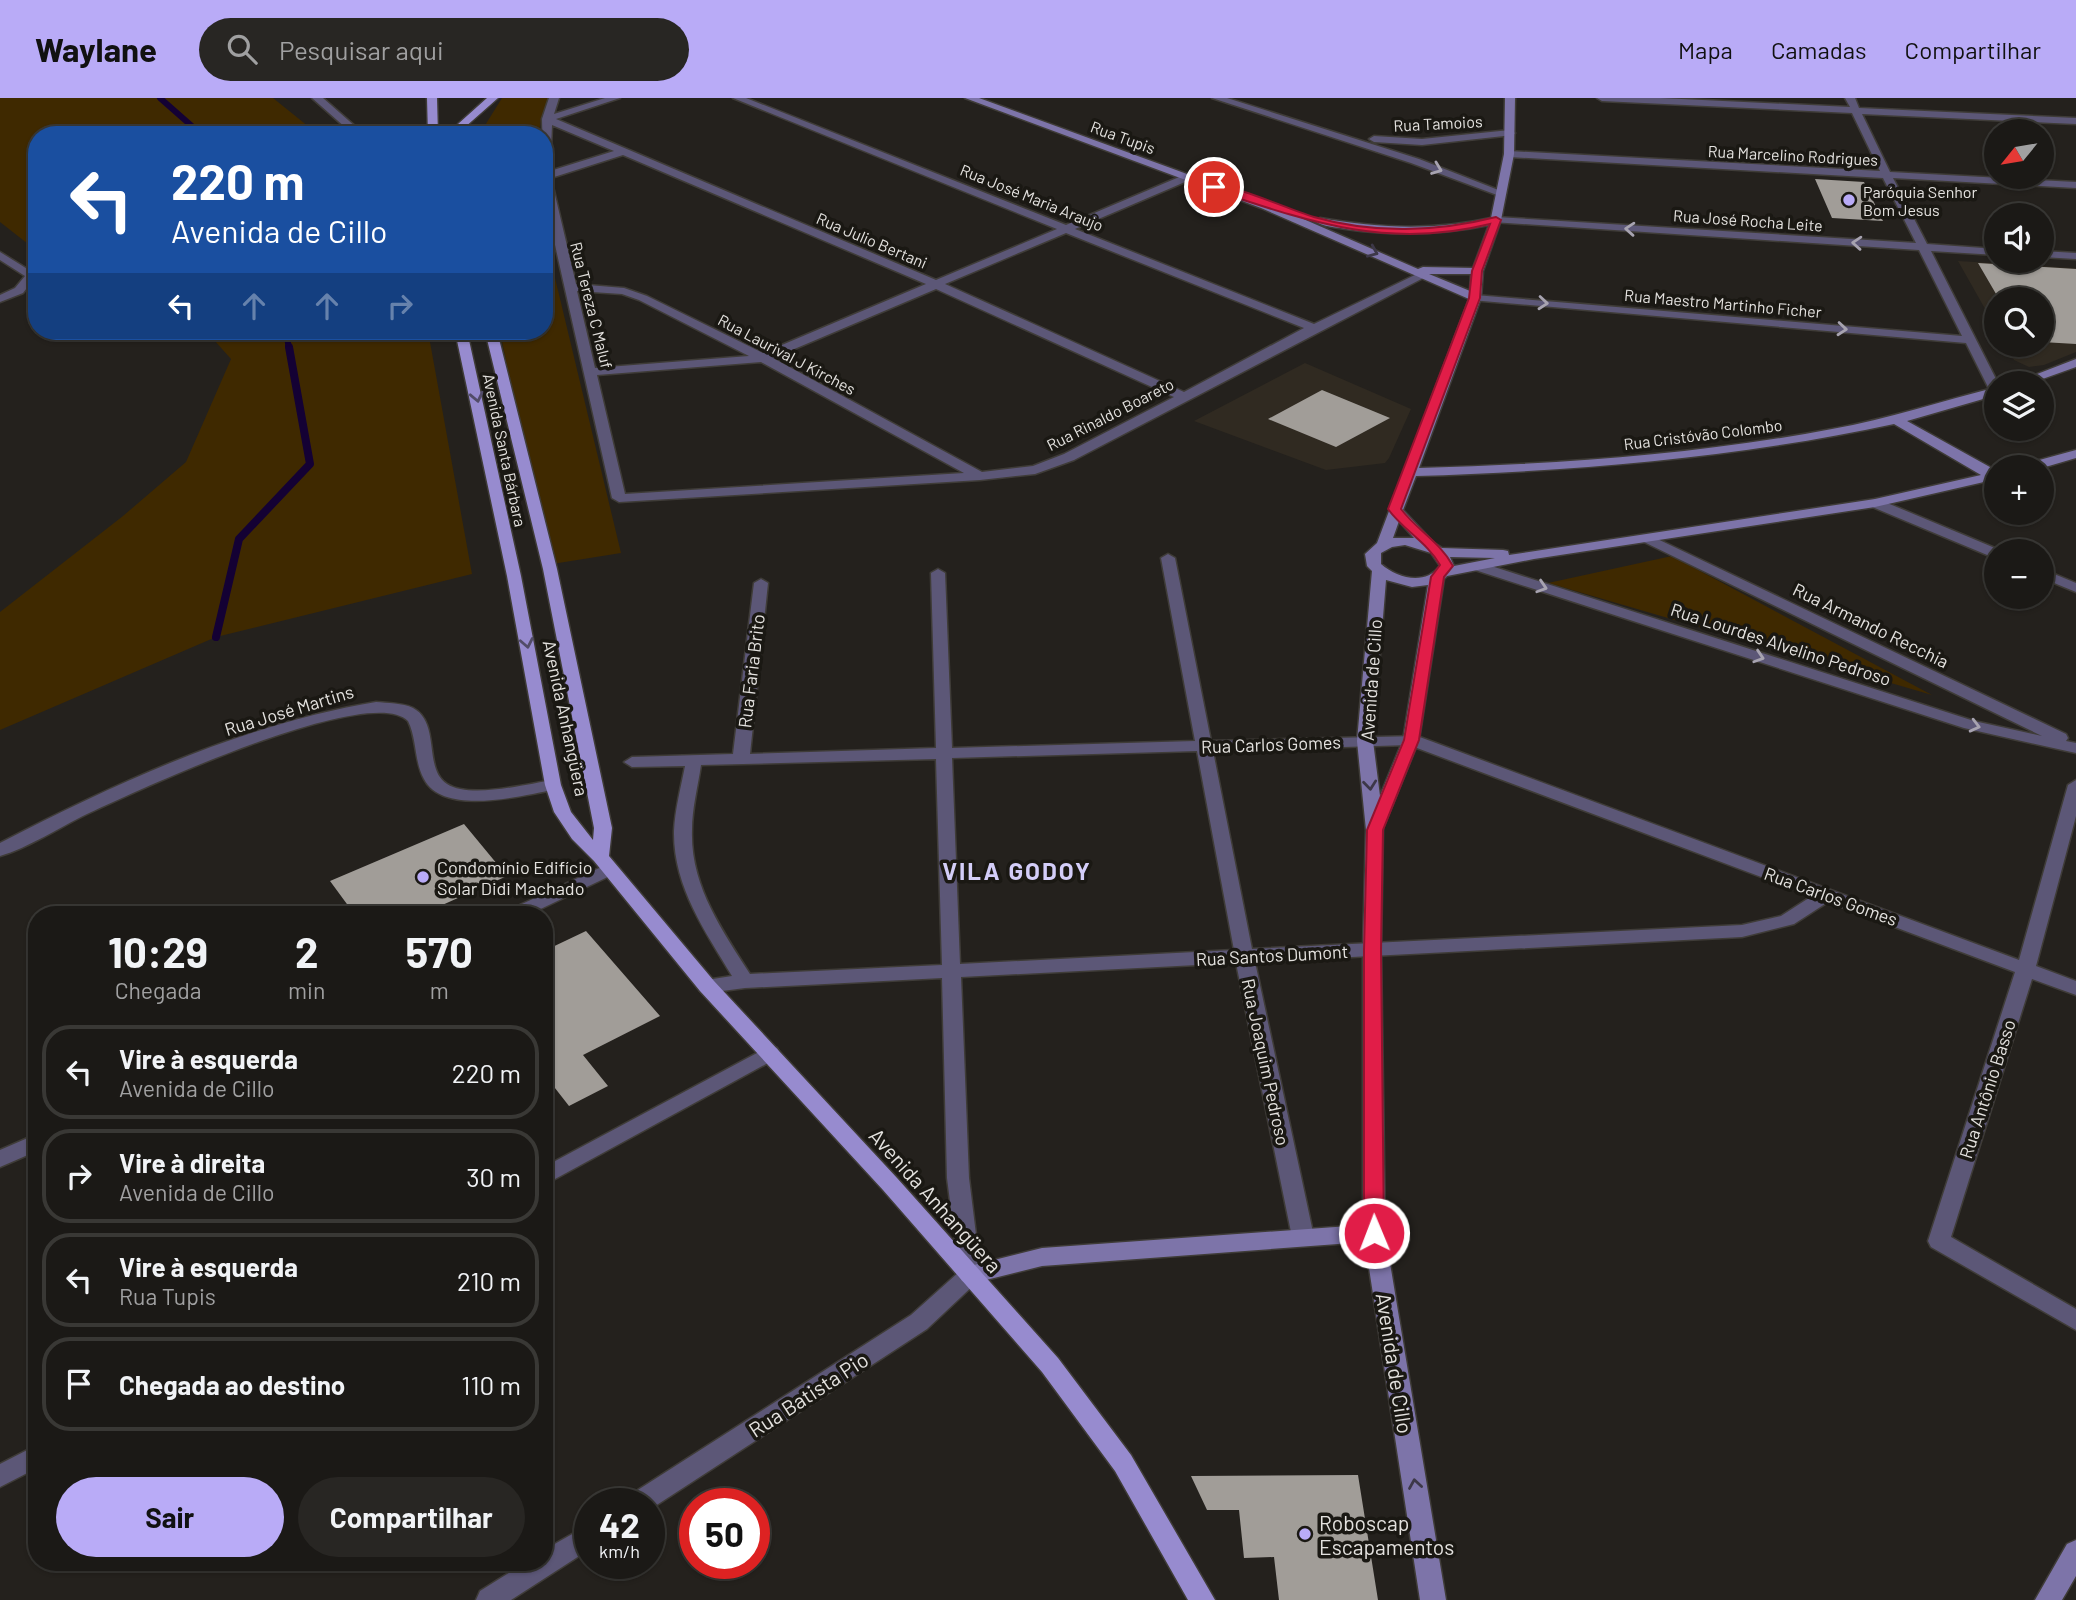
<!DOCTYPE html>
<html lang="pt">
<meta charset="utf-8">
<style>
:root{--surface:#1b1916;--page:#282623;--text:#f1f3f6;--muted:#a0a0a1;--line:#393835;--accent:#b9abf7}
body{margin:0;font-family:Barlow,sans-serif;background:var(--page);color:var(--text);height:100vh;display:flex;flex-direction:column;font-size:26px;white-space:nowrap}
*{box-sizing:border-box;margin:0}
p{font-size:23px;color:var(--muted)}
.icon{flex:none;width:38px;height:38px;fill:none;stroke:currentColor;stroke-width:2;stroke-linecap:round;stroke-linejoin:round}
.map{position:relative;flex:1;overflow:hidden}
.sheet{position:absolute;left:28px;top:808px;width:525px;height:665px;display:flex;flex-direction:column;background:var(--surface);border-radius:28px;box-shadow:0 2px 5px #0004,0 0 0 2px var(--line)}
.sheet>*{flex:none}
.hud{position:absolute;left:28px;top:28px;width:525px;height:214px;border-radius:28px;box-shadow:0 2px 5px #0004,0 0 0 2px var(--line);background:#1a4fa0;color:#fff;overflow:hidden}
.needle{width:46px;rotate:240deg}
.fabs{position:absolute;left:1984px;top:21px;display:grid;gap:14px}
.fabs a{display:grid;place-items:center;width:70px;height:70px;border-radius:50%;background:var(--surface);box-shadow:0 2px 5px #0004,0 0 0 2px var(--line);font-size:35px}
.speed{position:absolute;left:574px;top:1390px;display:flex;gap:14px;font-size:35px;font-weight:700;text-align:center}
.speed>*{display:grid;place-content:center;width:91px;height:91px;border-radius:50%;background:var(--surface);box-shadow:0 2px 5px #0004,0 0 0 2px var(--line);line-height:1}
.speed small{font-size:18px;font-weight:400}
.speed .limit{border:10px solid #d22;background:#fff;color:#111}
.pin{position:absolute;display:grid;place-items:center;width:60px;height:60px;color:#fff;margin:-30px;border:4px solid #fff;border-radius:50%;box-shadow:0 2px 7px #0007}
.me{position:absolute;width:77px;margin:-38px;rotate:359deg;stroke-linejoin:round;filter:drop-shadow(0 0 5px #0008)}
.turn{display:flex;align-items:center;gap:24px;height:147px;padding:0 28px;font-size:32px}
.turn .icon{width:91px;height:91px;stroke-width:2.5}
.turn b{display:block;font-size:49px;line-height:60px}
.lanes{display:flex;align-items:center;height:66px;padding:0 28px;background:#0003;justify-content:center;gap:35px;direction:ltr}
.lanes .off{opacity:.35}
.eta{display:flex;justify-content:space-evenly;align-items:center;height:119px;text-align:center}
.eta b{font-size:42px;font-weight:700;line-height:49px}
.cta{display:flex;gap:14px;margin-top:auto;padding:14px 28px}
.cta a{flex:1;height:80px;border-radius:42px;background:var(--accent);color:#111;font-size:28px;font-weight:700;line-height:80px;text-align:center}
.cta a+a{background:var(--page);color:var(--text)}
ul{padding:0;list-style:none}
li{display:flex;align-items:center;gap:21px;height:94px;margin:0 14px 10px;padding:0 14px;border:4px solid var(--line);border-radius:28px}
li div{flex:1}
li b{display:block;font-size:26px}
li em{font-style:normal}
header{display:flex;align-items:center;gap:42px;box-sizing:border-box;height:98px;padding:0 35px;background:var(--accent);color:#111}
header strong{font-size:33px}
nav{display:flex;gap:38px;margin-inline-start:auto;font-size:24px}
.search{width:490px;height:63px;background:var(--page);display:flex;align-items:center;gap:18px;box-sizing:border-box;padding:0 24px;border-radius:38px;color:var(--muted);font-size:26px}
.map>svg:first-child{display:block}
.built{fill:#302a21}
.green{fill:#3f2900}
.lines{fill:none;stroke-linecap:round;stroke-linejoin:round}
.stream-far1{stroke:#140134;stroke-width:6}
.stream{stroke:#140134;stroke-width:8}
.building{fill:#a19d98}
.street-casing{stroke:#3f3c38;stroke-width:3}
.secondary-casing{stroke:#3f3c38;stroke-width:3}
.primary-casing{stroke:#3f3c38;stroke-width:3}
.street{fill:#5c5777;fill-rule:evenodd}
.secondary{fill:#7d74a9;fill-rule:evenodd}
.primary{fill:#978bcf;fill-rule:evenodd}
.oneway{stroke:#a7a3b0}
.oneway2{stroke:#3d3848}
.oneway3{stroke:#524c68}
.route{fill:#e11d48;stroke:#92132f;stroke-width:2}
.poi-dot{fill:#b9abf7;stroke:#1a1813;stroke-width:2.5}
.labels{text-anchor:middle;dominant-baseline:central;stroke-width:7;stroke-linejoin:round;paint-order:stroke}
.far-street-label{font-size:16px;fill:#e4e2df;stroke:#1a1813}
.far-poi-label{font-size:16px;fill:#e4e2df;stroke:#1a1813;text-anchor:start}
.street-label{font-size:18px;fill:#e4e2df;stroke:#1a1813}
.poi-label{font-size:18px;fill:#e4e2df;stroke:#1a1813;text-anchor:start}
.near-street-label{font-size:21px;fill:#e4e2df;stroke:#1a1813}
.near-poi-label{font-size:21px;fill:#e4e2df;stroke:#1a1813;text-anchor:start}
.district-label{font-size:24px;font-weight:bold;letter-spacing:2px;fill:#d3cdf8;stroke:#1a1813}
</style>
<header>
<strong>Waylane</strong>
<div class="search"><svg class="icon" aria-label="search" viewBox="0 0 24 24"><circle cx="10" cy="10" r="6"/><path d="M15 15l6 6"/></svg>Pesquisar aqui</div>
<nav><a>Mapa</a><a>Camadas</a><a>Compartilhar</a></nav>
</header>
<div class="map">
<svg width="2076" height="1502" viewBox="0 0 2076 1502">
<rect width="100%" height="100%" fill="#24211d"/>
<path class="built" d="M1958,163L2076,170V254L2044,267L2029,269L2014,262L2006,247H2042V201H1997V232Z
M1305,265L1411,311L1389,360L1385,365L1326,372L1194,323Z"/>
<path class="green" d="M0,0H273L319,37H37V153L0,124Z
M502,0H553L541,20L539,37H479Z
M544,134L621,455L546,467L500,233H544Z
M206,233H428L472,476L216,539L0,632V514L123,418L186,364L231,261Z
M1672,458L1932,597L1548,485Z"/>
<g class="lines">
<path class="stream-far1" d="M160,0L202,37
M286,233L289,251"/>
<path class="stream" d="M216,539L239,441L310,366L289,249"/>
</g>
<path class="building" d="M1815,81L1864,84L1883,123L1832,120Z
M1978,165L2076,171V246L2042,244V201H1999Z
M1322,292L1390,320L1336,349L1268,321Z
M464,726L507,778L420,817H355L330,783Z
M586,833L660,918L583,957L608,988L569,1008L544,976V853Z
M1358,1377L1378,1502H1279L1274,1459L1244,1460L1239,1412H1207L1191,1378Z"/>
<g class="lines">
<g class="street-casing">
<path id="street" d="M312,0H323L365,37H354Z
M549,0H559L554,16L605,0H620L556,21L936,182L1057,131L733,0H746L1066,127L1184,77H1192V81L1075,131L1314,226L1419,175L1429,177L1074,362L1035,376L980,382L619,404L612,400L544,98L542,21ZM552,27L614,53L550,73ZM623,57L926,186L763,255L647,198L624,190L576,186L551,80ZM1066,135L1304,230L1184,294L945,186ZM936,191L1174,299L1064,356L1033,368L982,374L773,260ZM577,193L622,196L639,202L749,258L595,270ZM761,264L964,375L625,396L597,277Z
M1212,0H1227L1419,61L1506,95L1497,97L1411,65Z
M1597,0H1661L1850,9L1845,0H1855L1859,10L2076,20V26L1862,16L1890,74L2076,84V90L1893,80L1927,146L1997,151V157L1931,153L1998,285L1997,297L1990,293L1966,245L1471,202V198L1475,197L1962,238L1919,152L1492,124L1491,122L1496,119L1916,145L1883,80L1509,59L1504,56L1509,53L1880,73L1852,15L1602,3Z
M1510,32L1515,35L1513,37L1422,47L1374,44L1369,41L1374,38L1422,41Z
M2042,153L2076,155V161L2042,159Z
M0,154L37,177L23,195L0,204V197L15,190L25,178L0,162Z
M1875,401L1880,402L2002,453H1997V460L1992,459L1870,408L1868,405Z
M1649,437L2066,636L2068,640L2066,643L2076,645V655L1964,630L1472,471L1470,468L1477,464L1482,465L1974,623L2042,638L1644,444V438Z
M1168,456L1175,460L1211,643L1417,638L2019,862L2068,687L2076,682V718L2036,868L2076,883V897L2032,881L1951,1139L2076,1211V1232L1931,1149L1928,1143L2015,874L1828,804L1794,826L1742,839L1255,864L1314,1139L1311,1145L1303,1148L1295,1145L1292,1139L1236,865L961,879L969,1080L981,1177L978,1183L927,1231L649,1412V1405H627L630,1397L911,1217L959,1174L947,1080L942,880L745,890L707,895L700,893L698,888L700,883L732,878C705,833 673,788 674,733C675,711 681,689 685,668L632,669L624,664L632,659L733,656L754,485L761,481L768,485L750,656L936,650L931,475L938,471L945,475L952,650L1195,643L1161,460ZM1409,647L1812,798L1781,818L1742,827L1252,851L1213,653ZM1197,653L1234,852L960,866L952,660ZM936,661L942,867L750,876C722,832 690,787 692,732C692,710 698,688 701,667Z
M2042,471L2076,485V494L2042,480Z
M376,604C387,605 403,605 413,610C441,625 423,671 447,686C470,701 527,686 553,682L561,687L553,692C520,698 443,718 424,681C414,663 417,641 408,623C370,584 134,694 87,716C60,729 28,750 0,758V745C118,684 244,626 376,604Z
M610,765L619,771L616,775L528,817H504L507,813Z
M770,948L777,950L780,955L777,960L544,1087V1069Z
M37,1036V1053L0,1069V1052Z
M37,1347V1370L0,1389V1366Z
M590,1426V1451L511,1502H476L480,1493L525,1465H544V1452Z"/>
</g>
<g class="secondary-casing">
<path id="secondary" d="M965,0H979L1269,106L1418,171L1423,169L1473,170L1489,127C1441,137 1394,138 1346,131C1336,129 1323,129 1315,123L1320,120C1378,130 1433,133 1491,120L1504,56L1505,0H1515L1514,56L1501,122L1483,173L1481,200L1419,370C1557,366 1695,357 1832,331C1888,321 1942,303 1997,289V297L1907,323L1997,373V381L1875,409L1534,461L1447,478L1444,481L1419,642L1383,730L1381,852L1385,1135L1446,1502H1420L1365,1144L1042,1168L970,1186L962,1183L959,1177L962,1171L970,1168L1042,1150L1363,1127V852L1366,732L1357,643L1372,473L1367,468L1365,456L1377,445L1469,201L1261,110ZM1429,176H1471L1470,193ZM1894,326L1981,377L1875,401L1509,457L1508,453L1503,452L1442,450L1434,445L1403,412L1416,378C1577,373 1736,360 1894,326ZM1399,423L1414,440H1393ZM1405,447L1431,455L1440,468C1425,488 1397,480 1381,466V455L1392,449ZM1450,459L1495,460L1454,468ZM1386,482L1412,489L1428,487L1403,642L1380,698L1373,643Z
M2076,261V269L2031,285H2014Z
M2076,352V360L2042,370L2023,369L2025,366Z
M2076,1442V1478L2062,1502H2035L2067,1446Z"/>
</g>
<g class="primary-casing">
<path id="primary" d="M427,0H437L438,37H428Z
M487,0H498L464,30H458V26Z
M455,233H467L521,478L561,687L571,714L593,742L594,730L543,471L485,233H497L557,471L612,730L609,758L714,883L897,1080L1058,1260L1131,1357L1215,1502H1188L1115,1373L1042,1274L883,1092L700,893L594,763L572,741L554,714L545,687L507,478Z"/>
</g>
<use href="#street" class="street"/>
<use href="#secondary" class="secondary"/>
<use href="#primary" class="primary"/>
</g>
<defs><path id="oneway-chevron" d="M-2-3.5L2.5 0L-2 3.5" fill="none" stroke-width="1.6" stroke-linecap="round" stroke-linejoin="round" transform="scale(1.75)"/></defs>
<g class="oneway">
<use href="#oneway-chevron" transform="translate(1437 71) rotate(21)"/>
<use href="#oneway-chevron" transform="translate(1630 131) rotate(-176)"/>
<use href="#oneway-chevron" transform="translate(1857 145) rotate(-176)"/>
<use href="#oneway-chevron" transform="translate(1543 205) rotate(5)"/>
<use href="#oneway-chevron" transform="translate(1842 231) rotate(5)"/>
<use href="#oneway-chevron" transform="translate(1542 489) rotate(18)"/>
<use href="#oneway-chevron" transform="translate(1759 559) rotate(18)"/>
<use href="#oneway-chevron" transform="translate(1975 628) rotate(14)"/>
</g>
<g class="oneway2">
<use href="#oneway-chevron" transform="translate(1373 154) rotate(23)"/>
<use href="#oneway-chevron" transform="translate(1370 687) rotate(84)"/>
<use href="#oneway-chevron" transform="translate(1415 1386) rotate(-99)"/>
</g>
<g class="oneway3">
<use href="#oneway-chevron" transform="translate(477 299) rotate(78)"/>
<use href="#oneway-chevron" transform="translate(527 545) rotate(79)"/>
</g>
<path class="route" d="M1210,87C1230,85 1291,112 1314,119C1373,136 1437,134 1496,119L1501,122L1482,173L1480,200L1401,411C1417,432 1440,444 1453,468L1444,479L1419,642L1383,732L1381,852L1384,1135L1381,1140L1374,1143L1367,1140L1364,1135V852L1367,732L1404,642L1431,479L1440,467C1428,445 1403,432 1388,411L1469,200L1472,173L1490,126C1386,152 1307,123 1210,91Z"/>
<g class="poi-dot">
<circle cx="1849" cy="102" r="7"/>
<circle cx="423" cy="779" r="7"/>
<circle cx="1305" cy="1436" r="7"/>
</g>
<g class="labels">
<g class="far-street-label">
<text transform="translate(1438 25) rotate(-3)">Rua Tamoios</text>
<text transform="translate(1123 39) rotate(20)">Rua Tupis</text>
<text transform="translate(1793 57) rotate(3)">Rua Marcelino Rodrigues</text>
<text transform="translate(1032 99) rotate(22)">Rua José Maria Araujo</text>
<text transform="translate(1748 122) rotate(4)">Rua José Rocha Leite</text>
<text transform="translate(872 142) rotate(23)">Rua Julio Bertani</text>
<text transform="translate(1723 205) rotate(5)">Rua Maestro Martinho Ficher</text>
<text transform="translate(592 207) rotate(76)">Rua Tereza C Maluf</text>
<text transform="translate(787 256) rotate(28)">Rua Laurival J Kirches</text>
<text transform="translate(1110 316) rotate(-27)">Rua Rinaldo Boareto</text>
<text transform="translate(1703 336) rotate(-7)">Rua Cristóvão Colombo</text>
<text transform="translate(505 352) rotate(78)">Avenida Santa Bárbara</text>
</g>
<g class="far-poi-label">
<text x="1863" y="93">Paróquia Senhor<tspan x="1863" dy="18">Bom Jesus</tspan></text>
</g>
<g class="street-label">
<text transform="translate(1871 527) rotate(26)">Rua Armando Recchia</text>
<text transform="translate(1781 546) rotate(18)">Rua Lourdes Alvelino Pedroso</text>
<text transform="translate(751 573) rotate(-83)">Rua Faria Brito</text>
<text transform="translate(1371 582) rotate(-86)">Avenida de Cillo</text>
<text transform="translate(289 612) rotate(-17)">Rua José Martins</text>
<text transform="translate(566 620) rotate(78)">Avenida Anhangüera</text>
<text transform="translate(1271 646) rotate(-2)">Rua Carlos Gomes</text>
<text transform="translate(1831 798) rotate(20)">Rua Carlos Gomes</text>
<text transform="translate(1272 857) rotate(-3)">Rua Santos Dumont</text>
<text transform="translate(1266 964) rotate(78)">Rua Joaquim Pedroso</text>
<text transform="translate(1987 991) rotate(-72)">Rua Antônio Basso</text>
</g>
<g class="poi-label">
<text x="437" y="769">Condomínio Edifício<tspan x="437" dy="21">Solar Didi Machado</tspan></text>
</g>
<g class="near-street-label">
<text transform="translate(936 1102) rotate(48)">Avenida Anhangüera</text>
<text transform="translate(1395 1265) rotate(81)">Avenida de Cillo</text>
<text transform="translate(808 1296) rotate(-33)">Rua Batista Pio</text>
</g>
<g class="near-poi-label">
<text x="1319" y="1424">Roboscap<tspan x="1319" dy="24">Escapamentos</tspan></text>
</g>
<g class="district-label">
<text x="1017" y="772">VILA GODOY</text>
</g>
</g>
</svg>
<div class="fabs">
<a><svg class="needle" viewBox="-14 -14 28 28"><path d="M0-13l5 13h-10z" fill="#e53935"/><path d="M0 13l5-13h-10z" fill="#a0a0a1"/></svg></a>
<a><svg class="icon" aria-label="sound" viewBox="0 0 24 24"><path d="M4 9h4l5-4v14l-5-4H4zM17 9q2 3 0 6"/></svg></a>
<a><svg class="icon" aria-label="search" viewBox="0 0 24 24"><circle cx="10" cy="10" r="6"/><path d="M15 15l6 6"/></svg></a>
<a><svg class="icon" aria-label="layers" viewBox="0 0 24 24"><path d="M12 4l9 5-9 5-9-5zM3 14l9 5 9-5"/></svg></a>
<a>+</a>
<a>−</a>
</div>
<div class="speed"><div>42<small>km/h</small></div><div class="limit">50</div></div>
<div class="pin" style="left:1214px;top:89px;background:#d93025"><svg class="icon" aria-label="arrive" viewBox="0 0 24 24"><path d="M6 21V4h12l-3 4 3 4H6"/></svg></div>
<svg class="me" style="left:1374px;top:1135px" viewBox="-20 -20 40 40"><circle r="17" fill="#e11d48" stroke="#fff" stroke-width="3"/><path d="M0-11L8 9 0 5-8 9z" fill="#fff"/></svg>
<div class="hud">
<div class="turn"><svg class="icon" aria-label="left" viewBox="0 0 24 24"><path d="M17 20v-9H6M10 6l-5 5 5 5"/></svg><div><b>220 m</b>Avenida de Cillo</div></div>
<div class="lanes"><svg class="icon" aria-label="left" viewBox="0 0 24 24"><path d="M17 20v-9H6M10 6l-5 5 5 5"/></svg><svg class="icon off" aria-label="ahead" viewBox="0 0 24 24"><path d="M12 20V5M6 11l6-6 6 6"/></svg><svg class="icon off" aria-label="ahead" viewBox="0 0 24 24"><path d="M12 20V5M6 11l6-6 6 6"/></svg><svg class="icon off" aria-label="right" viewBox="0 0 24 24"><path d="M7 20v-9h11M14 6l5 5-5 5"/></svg></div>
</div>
<section class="sheet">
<div class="eta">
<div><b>10:29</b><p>Chegada</p></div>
<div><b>2</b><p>min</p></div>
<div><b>570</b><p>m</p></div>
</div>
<ul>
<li><svg class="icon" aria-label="left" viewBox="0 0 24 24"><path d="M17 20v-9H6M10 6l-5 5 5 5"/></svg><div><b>Vire à esquerda</b><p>Avenida de Cillo</p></div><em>220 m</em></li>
<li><svg class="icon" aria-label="right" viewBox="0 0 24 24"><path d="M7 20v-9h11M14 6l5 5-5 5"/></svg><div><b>Vire à direita</b><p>Avenida de Cillo</p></div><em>30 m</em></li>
<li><svg class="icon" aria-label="left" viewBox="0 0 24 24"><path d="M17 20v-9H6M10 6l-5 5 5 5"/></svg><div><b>Vire à esquerda</b><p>Rua Tupis</p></div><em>210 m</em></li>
<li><svg class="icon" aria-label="arrive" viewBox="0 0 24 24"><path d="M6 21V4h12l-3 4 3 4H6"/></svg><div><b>Chegada ao destino</b></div><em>110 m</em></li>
</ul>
<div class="cta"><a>Sair</a><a>Compartilhar</a></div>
</section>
</div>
